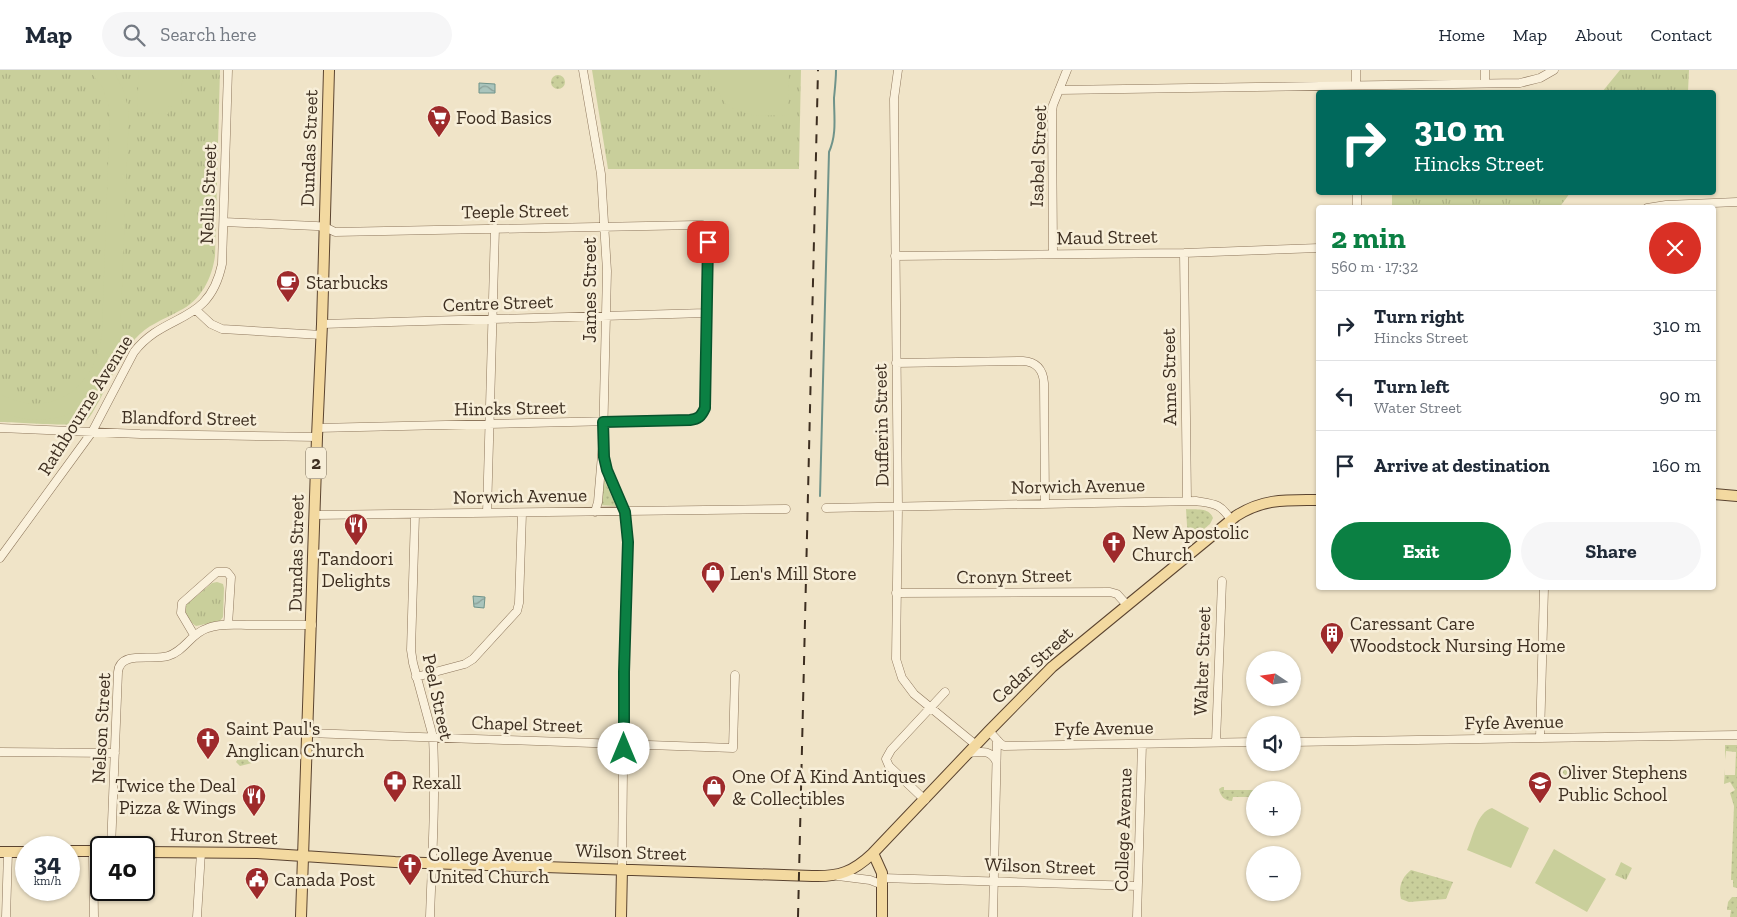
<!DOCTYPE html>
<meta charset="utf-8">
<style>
:root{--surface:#fff;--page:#f6f6f7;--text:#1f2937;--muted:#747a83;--line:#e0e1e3;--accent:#0b8043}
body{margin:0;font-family:"Zilla Slab",serif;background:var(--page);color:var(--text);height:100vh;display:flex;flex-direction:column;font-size:19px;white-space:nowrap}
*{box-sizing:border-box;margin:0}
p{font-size:16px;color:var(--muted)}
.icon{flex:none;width:28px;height:28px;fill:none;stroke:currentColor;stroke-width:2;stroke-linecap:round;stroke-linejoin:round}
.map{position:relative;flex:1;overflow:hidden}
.sheet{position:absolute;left:1316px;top:135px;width:400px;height:385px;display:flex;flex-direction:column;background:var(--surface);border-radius:5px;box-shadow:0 1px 4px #0004}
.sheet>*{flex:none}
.guide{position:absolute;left:1316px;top:20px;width:400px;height:105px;border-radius:5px;box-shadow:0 1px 4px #0004;background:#00695c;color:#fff;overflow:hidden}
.needle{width:32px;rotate:283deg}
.tools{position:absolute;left:1246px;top:581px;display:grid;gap:10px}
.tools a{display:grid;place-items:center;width:55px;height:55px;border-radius:50%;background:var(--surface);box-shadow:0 1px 4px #0004;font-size:25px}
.speed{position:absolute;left:15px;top:766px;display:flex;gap:10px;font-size:25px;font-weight:700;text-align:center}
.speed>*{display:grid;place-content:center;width:65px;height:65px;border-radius:50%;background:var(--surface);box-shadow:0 1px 4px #0004;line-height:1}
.speed small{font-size:12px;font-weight:400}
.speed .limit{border:2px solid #111;border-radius:8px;background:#fff;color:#111}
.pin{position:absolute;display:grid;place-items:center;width:42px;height:42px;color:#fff;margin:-21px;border-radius:10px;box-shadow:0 2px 8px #0006}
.me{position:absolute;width:55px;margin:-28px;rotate:0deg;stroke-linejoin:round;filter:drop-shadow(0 0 4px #0008)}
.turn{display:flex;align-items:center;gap:18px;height:105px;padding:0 15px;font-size:22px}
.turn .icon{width:65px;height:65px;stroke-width:2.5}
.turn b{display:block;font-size:35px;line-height:42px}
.round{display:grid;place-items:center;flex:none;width:52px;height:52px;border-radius:26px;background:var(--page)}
.head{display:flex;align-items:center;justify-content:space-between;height:85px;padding:0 15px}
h1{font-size:30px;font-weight:800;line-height:38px;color:var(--accent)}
.cta{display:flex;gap:10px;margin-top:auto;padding:10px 15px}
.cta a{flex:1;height:58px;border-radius:30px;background:var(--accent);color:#fff;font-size:20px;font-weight:800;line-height:58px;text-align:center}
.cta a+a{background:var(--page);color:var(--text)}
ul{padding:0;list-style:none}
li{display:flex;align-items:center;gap:15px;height:70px;padding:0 15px;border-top:1px solid var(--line)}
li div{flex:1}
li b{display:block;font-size:19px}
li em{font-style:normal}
header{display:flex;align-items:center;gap:30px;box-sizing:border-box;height:70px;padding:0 25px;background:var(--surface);border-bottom:1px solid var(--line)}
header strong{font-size:24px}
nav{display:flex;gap:28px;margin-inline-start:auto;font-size:18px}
.search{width:350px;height:45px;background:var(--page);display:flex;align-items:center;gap:12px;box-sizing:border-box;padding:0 18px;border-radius:28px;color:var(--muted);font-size:19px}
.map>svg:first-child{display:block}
.grass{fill:url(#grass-dots)}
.park{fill:url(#park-tufts)}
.pitch{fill:#c9cf9b}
.water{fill:url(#water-waves);stroke:#6f938a}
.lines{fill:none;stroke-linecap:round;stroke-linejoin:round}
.stream{stroke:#6f938a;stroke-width:2}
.minor-casing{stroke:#8d765c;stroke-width:9}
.major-casing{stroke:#5b4430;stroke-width:12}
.minor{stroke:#faf1dc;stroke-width:8}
.major{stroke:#f3d9a0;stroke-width:10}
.rail{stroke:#3d2e20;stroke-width:2;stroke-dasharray:9 9;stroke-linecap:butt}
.route-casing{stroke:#07532c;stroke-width:12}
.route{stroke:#0b8043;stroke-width:9}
.labels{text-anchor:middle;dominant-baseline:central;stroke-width:5;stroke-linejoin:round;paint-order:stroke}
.shield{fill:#f7eed8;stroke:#756857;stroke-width:1}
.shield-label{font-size:18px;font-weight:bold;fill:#3d2e20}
.poi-label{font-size:19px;fill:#3d2e20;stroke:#f7eed8;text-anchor:start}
.street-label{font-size:19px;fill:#3d2e20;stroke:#f7eed8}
</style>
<header>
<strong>Map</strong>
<div class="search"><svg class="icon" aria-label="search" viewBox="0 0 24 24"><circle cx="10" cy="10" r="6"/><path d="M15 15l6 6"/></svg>Search here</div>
<nav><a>Home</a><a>Map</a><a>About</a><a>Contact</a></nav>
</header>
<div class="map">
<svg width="1737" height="847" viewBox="0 0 1737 847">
<defs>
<pattern id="grass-dots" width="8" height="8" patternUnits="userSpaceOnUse" patternTransform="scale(1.25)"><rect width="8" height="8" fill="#c9cf9b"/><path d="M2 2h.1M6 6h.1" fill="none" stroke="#aeb285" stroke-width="1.8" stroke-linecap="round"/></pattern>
<pattern id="park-tufts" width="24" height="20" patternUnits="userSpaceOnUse" patternTransform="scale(1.25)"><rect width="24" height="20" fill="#c9cf9b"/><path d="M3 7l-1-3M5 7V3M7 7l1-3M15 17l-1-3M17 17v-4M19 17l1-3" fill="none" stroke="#aeb285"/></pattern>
<pattern id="water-waves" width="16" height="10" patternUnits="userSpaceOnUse" patternTransform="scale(1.25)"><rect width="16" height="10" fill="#a9c4bc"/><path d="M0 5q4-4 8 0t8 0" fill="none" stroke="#8ba098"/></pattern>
</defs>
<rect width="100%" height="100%" fill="#f0e4c8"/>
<path class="grass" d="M551 12a7 7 0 1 1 14 0a7 7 0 1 1-14 0Z
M603,407L616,436L599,435Z
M1186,439C1196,440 1209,437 1213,448L1210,454L1188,472Z
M1725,675H1737V818L1733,817V810H1731L1734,736L1730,723L1735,720L1730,712L1724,714L1725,699V705H1735L1736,682L1726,681L1725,690Z
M239,687H243L256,692L240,696L236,692Z
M1561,698L1576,699L1577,706L1574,709L1568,708L1560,700Z
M1222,717H1224V720H1264H1255V727H1233L1232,731C1225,731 1220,726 1219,719Z
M1411,800L1453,812L1446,829L1409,832L1401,829C1398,817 1402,807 1411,800Z
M1732,827H1737V847H1730L1731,840H1727L1728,832Z"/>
<path class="park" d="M0,0H220L215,186C212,208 201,231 179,241C163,250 147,255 135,269C120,287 110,311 99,331C94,339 91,348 83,353C76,357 13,352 0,352Z
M592,0H801L799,99H608Z
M1620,0H1689L1688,22H1602Z
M1392,123V122L1570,123L1559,138L1392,137Z
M217,512L223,514L224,518L223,547L220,551L196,556C189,552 183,542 186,535L212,513Z
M1621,792L1632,798L1626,810L1615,805Z"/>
<path class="pitch" d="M89,0H113L123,19L129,41L120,268C119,278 119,289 114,299C111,307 105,314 99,321C73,352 36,356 0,342V324C52,352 98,316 102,261L110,41L103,18Z
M139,0H183L181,24L178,25V32H172V37L168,36V44L137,42Z
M708,0H789L788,45L754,46L727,36L709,8Z
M1492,738L1529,758L1511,798L1467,780C1473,767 1477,742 1492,738Z
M1554,779L1606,809L1587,842L1535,813Z"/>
<path class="water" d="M479,13L495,14V23H479Z
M473,526L485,527L484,538L474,537Z"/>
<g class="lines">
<path class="stream" d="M820,426L829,82C837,64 834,47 834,28C835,18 836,9 836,0"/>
<g class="minor-casing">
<path id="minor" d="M583,0L601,104L607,201L603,373L598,432L595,442
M898,0L894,29L898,437L896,589L902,608L914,624L976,675
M1356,0V22
M1485,0V13
M1059,20L1520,13L1540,8L1554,0
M1357,122V138
M1647,138L1666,135L1737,132
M224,152L316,156L325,157L335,162L697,155H702L707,160L705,338L702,345L696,349L317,358
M1184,183L1187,431
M1053,184L1052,41L1053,35L1067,0
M895,186L1184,183L1319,178
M196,240L211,254L222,259L322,265
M322,254L706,243
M896,293L1023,291C1037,292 1043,300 1044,313L1045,434
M0,358L140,364L317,367
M603,383L607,400L625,442L628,472L624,602L622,798
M826,438L1196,431C1214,434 1220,433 1231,450
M487,443L495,158
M314,445L786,439
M415,445L411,580L413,593L433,667C436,727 432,787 430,847
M0,488L92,362L134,282C166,241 209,256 222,194L228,0
M896,523L1110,522L1117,524L1127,535
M194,565L181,543L182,533L217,502H227L231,507L228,555
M416,607L465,594L473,589L517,541L519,533L522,443
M989,661L1000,673L1004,676L1255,672
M308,663L733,678L735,605
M1540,668L1544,518
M1216,672L1222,511
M1292,672L1737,665
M0,682L115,683
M969,683C980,682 990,679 996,691
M925,730L889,696L886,689L891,680L945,622
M111,778L118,602C120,580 152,591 168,586C185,581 191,563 208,558C220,553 237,555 250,555C270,555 291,555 312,555
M93,781L94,847
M838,806L870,810L883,815
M882,808L1137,816
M6,847L8,782
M197,847L201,782
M993,847L997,670
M1137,847L1142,674"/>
</g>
<g class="major-casing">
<path id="major" d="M1714,424L1737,426
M69,781H101
M0,782H26
M144,782L257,783L395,792L812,806C839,807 853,802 873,783L989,661L1052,597L1236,446C1264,428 1288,430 1319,430
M873,783L882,803V847
M301,847L317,367L322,254L329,0
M621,847L622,798"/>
</g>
<use href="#minor" class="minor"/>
<use href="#major" class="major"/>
<path class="rail" d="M798,847L818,0"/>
</g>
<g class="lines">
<g class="route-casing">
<path id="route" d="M624,679V602L628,472L625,442L607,400L604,387L603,352L690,350C698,349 701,347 705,338L708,172"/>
</g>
<use href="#route" class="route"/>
</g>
<defs>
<g id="supermarket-pin" transform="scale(1.25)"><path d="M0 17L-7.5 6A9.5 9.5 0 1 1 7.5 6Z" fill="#9e2a2b" stroke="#f7eed8"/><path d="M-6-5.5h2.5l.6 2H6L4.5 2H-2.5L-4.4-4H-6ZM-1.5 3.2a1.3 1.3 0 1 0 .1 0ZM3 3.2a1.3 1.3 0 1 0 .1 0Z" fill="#fff"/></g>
<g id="cafe-pin" transform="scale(1.25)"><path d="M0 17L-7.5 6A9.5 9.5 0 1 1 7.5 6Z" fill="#9e2a2b" stroke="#f7eed8"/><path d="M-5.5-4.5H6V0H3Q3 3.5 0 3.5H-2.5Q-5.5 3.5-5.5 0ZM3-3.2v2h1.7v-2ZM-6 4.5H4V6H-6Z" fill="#fff"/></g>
<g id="restaurant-pin" transform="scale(1.25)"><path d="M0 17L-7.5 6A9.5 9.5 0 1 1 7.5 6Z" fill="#9e2a2b" stroke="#f7eed8"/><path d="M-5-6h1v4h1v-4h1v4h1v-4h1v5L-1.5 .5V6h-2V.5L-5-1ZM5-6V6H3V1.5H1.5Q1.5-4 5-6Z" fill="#fff"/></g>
<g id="church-pin" transform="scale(1.25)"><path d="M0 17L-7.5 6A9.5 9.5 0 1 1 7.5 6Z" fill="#9e2a2b" stroke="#f7eed8"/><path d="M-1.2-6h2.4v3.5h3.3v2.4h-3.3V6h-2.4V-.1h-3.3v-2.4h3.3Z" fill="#fff"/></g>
<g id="shop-pin" transform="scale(1.25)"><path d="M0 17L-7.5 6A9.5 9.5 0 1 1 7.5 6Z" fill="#9e2a2b" stroke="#f7eed8"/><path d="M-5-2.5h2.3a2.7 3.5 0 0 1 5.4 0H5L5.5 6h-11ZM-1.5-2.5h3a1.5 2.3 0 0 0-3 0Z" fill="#fff"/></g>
<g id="building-pin" transform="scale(1.25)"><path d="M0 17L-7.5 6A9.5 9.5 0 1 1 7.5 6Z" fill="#9e2a2b" stroke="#f7eed8"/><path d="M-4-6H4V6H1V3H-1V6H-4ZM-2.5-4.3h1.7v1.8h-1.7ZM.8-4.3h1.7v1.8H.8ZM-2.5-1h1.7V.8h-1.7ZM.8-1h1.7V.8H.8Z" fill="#fff"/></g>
<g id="pharmacy-pin" transform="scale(1.25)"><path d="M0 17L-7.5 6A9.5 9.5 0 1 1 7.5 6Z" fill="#9e2a2b" stroke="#f7eed8"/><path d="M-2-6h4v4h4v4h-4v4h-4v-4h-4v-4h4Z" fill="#fff"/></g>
<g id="school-pin" transform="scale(1.25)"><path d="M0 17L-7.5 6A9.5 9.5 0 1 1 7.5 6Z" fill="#9e2a2b" stroke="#f7eed8"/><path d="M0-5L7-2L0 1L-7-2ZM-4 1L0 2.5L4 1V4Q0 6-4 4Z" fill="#fff"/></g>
<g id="civic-pin" transform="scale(1.25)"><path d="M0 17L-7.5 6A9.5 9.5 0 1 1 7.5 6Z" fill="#9e2a2b" stroke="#f7eed8"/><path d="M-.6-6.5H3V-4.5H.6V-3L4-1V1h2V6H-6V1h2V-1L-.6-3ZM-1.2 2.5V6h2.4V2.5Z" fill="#fff"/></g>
</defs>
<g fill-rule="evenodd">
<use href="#supermarket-pin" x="439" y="47"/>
<use href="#cafe-pin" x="288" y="212"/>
<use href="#restaurant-pin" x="356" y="455"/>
<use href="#church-pin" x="1114" y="473"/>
<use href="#shop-pin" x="713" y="503"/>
<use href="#building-pin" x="1332" y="564"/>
<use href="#church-pin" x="208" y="669"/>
<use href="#pharmacy-pin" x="395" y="712"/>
<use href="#school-pin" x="1540" y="713"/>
<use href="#shop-pin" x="714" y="717"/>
<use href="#restaurant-pin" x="254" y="726"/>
<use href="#church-pin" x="410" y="795"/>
<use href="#civic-pin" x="257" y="809"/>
</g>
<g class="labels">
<rect class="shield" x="306" y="377.5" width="20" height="31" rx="4"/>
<g class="shield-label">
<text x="316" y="393">2</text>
</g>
<g class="poi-label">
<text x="456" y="47">Food Basics</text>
<text x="306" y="212">Starbucks</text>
<text x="1132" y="462">New Apostolic<tspan x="1132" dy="22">Church</tspan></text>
<text x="356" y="488" text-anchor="middle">Tandoori<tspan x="356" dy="22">Delights</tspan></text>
<text x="730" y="503">Len's Mill Store</text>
<text x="1350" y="553">Caressant Care<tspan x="1350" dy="22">Woodstock Nursing Home</tspan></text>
<text x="226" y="658">Saint Paul's<tspan x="226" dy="22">Anglican Church</tspan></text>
<text x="1558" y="702">Oliver Stephens<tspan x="1558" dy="22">Public School</tspan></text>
<text x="732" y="706">One Of A Kind Antiques<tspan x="732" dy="22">&amp; Collectibles</tspan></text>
<text x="412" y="712">Rexall</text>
<text x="236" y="715" text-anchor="end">Twice the Deal<tspan x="236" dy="22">Pizza &amp; Wings</tspan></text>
<text x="428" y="784">College Avenue<tspan x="428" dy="22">United Church</tspan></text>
<text x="274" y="809">Canada Post</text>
</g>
<g class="street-label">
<text transform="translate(309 78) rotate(-88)">Dundas Street</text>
<text transform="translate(1038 86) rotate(-88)">Isabel Street</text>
<text transform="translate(208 124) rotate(-88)">Nellis Street</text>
<text transform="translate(515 141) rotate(-1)">Teeple Street</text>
<text transform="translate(1107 167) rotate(-1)">Maud Street</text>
<text transform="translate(589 220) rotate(-90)">James Street</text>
<text transform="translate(498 233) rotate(-2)">Centre Street</text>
<text transform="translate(1169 307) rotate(-91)">Anne Street</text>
<text transform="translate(85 335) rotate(-58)">Rathbourne Avenue</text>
<text transform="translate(510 338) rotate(-1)">Hincks Street</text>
<text transform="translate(189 348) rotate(1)">Blandford Street</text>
<text transform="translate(881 355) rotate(-91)">Dufferin Street</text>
<text transform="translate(1078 416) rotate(-1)">Norwich Avenue</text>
<text transform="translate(520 426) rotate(-1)">Norwich Avenue</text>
<text transform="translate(296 483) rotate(-89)">Dundas Street</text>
<text transform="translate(1014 506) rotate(-1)">Cronyn Street</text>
<text transform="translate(1202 591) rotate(-88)">Walter Street</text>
<text transform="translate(1032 595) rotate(-43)">Cedar Street</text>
<text transform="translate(438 627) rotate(78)">Peel Street</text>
<text transform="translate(1514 652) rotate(-1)">Fyfe Avenue</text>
<text transform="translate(527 654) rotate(2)">Chapel Street</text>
<text transform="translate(101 658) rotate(-87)">Nelson Street</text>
<text transform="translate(1104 658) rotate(-1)">Fyfe Avenue</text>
<text transform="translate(1123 760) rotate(-88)">College Avenue</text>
<text transform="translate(224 766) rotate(2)">Huron Street</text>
<text transform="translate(631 782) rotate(2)">Wilson Street</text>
<text transform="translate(1040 796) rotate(2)">Wilson Street</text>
</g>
</g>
</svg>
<div class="tools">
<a><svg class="needle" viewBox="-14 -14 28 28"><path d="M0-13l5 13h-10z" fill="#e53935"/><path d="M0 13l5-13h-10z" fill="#747a83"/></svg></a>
<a><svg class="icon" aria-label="sound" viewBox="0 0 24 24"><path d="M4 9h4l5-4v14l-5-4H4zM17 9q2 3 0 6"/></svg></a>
<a>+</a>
<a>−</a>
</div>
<div class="speed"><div>34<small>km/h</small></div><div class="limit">40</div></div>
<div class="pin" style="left:708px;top:172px;background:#d93025"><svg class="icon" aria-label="arrive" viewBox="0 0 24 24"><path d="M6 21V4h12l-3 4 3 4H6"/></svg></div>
<svg class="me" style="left:624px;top:679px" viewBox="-20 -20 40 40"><circle r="19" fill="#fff"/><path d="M0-13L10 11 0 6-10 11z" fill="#0b8043"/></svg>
<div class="guide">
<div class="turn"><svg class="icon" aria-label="right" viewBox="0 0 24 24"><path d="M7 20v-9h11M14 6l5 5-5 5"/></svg><div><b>310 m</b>Hincks Street</div></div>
</div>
<section class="sheet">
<div class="head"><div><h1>2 min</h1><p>560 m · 17:32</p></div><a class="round" style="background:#d93025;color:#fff"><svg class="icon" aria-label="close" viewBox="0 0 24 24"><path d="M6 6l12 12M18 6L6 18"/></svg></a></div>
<ul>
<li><svg class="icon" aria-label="right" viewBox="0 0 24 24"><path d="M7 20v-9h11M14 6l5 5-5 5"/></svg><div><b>Turn right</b><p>Hincks Street</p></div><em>310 m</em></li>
<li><svg class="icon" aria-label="left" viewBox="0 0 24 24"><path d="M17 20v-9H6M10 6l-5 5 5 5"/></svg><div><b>Turn left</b><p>Water Street</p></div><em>90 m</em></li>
<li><svg class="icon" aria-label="arrive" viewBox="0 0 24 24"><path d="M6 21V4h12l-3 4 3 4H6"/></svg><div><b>Arrive at destination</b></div><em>160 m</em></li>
</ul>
<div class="cta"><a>Exit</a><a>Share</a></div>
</section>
</div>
